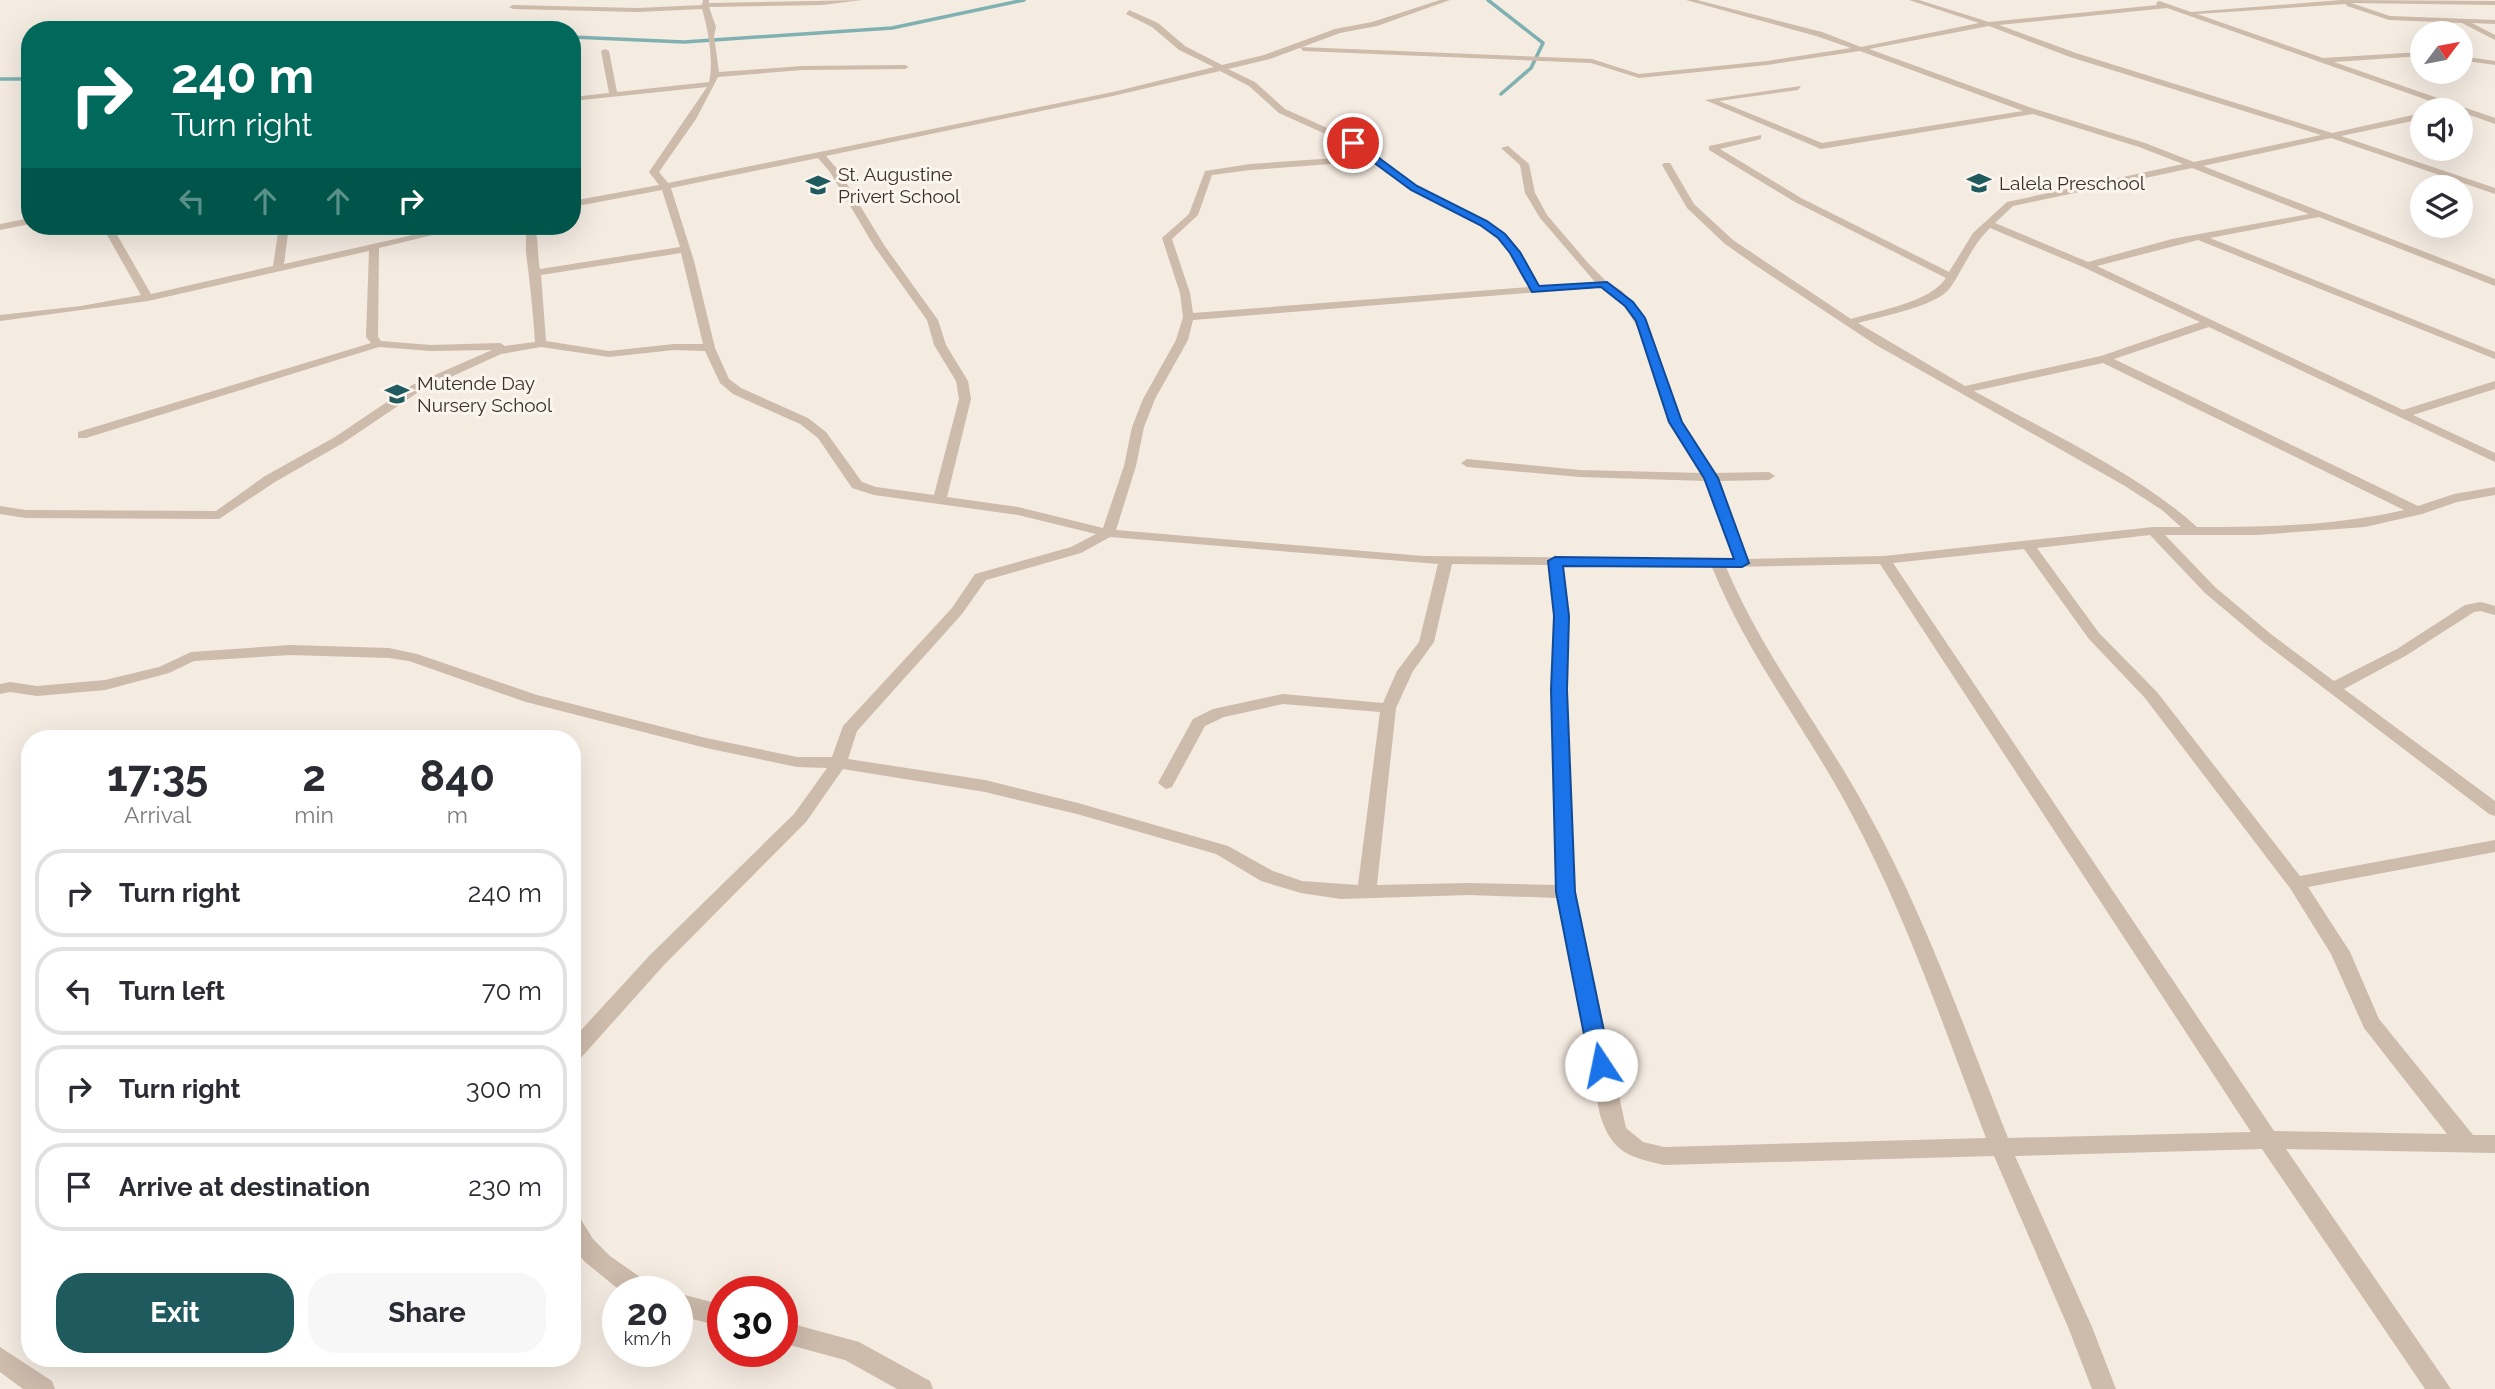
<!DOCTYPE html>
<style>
:root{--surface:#fff;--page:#f7f7f7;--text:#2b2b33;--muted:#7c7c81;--line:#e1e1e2;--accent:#1f5a5e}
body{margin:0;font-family:Raleway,sans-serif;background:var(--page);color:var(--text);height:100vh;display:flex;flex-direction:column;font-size:26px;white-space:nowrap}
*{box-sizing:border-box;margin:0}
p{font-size:23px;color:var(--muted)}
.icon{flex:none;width:38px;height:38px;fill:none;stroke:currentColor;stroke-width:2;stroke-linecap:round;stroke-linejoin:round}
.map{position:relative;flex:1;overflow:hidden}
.side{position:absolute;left:21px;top:730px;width:560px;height:637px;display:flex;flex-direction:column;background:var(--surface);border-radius:28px;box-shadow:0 7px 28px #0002}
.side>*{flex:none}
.guide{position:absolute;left:21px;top:21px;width:560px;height:214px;border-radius:28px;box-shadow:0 7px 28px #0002;background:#00695c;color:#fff;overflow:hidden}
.needle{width:46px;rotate:58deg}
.tools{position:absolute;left:2410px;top:21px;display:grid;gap:14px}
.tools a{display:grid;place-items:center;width:63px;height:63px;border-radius:50%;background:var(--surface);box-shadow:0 7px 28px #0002;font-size:35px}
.speed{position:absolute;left:602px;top:1276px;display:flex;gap:14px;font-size:35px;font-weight:700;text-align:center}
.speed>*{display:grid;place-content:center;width:91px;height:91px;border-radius:50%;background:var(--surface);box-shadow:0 7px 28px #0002;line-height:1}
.speed small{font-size:18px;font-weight:400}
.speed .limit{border:10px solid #d22;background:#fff;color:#111}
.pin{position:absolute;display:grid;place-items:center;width:60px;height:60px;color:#fff;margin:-30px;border:4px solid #fff;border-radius:50%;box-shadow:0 2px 7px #0007}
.me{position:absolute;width:77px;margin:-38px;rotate:349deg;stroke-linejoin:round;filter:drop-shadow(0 0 5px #0008)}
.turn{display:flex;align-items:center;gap:24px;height:147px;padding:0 35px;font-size:32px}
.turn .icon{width:91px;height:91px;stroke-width:2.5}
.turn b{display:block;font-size:49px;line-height:60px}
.lanes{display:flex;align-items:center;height:66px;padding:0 35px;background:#0003;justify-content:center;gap:35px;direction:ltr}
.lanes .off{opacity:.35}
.eta{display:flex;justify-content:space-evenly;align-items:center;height:119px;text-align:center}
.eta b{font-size:42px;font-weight:700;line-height:49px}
.action{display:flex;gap:14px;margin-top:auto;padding:14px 35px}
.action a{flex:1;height:80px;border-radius:28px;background:var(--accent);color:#fff;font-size:28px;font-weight:700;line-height:80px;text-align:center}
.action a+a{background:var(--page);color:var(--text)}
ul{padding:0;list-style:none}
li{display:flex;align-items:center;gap:21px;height:88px;margin:0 14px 10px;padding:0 21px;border:4px solid var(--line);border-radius:28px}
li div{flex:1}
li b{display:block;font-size:26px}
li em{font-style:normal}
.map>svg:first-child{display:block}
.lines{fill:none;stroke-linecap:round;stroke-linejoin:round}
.stream{stroke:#7fb0b2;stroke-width:3.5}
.street{fill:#cdbbac;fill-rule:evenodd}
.route{fill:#1a73e8;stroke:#114b97;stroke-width:2}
.labels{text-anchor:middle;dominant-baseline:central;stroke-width:6;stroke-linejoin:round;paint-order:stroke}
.far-poi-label{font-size:19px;fill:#3b302b;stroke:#fbf5ee;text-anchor:start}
</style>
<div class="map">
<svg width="2495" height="1389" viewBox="0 0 2495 1389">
<rect width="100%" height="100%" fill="#f4ebe1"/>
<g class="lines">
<path class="stream" d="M1488,0L1543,43L1531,68L1501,94
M572,37L684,42L892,28L1024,0
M0,79H30"/>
<path class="street" d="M703,0H709V3L862,0L822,5L709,7L716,27L714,36L719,72L802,66L905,65L909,67L905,69L802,70L718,77L696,119L659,172L668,183L1113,92L1214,67L1179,50L1152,27L1126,14L1129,10L1158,23L1185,46L1222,65L1264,55L1335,29L1372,22L1440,0H1450L1377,26L1340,33L1270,59L1228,69L1255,82L1285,109L1356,141L1380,156L1381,159L1417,186L1496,227L1519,250L1540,286L1595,282L1540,218L1525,193L1520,165L1501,148L1508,146L1529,164L1535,193L1547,215L1588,263L1607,282L1622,291L1647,320L1682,422L1715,473L1769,472L1775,476L1769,480L1719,481L1747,559L1884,556L2153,527H2181L2162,510L2125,486L1876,345L1755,265L1725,244L1687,208L1662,165L1664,163H1670L1694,204L1733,240L1851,319C1877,311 1931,302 1946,278L1795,202L1709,150V146L1761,135V139L1720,149L1801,198L1949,272L1973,233L2007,202L2183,164L2139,147L2033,114L1821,149L1705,100L1801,86L1798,90L1719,101L1822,143L2023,111L1860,51L1767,65L1639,78L1591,63L1303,51L1300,47L1592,59L1639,74L1767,61L1851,48L1816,36L1686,0H1697L1822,32L1861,47L1979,23L1909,0H1919L1989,22L2157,5L2156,3L2159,1L2191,12L2341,0L2495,1V5L2351,3L2390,16L2495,20V24L2472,23L2495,35V40L2462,23L2389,20L2347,6L2346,4L2197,14L2323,58L2422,52V56L2334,62L2495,118V124L2167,8L1999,25L2076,53L2332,133L2422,113V119L2341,136L2495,188V194L2331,138L2203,166L2495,279V286L2319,217L2210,238L2495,352V359L2198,240L2097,266L2403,410L2495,381V389L2413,415L2495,453V462L2209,327L2114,359L2418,506L2454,494L2495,487V495L2457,502L2422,514L2365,527L2257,535H2165L2215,587L2272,635L2334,681L2397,649L2465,605L2481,602L2495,606V615L2480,611L2474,612L2407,655L2344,689L2495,801V816L2489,814L2262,641L2205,593L2150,535L2037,548L2099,633L2157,692L2300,876L2495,840V852L2308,887L2350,952L2379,1019L2473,1135H2495V1153L2286,1149L2451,1389H2425L2262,1149L2015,1156L2092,1327L2116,1389H2092L2068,1327L1994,1156L1664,1165C1628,1157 1612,1152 1600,1115L1558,898L1469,895L1341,899L1301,893L1261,881L1216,854L1077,814L985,792L843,769L806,822L664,965L579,1060L572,1062V1040L650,955L794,814L827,768L797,767L706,748L526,702L409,661L389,658L290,655L194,661L169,673L105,690L37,696L10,692L0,694V684L10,682L37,686L105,680L159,667L191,652L290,645L389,648L417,654L537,695L706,738L797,757H832L843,726L952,608L975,574L1071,547L1096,534L1018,515L874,495L852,488L818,438L800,424L733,394L720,383L705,351L674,350L609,357L541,347L501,354L420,391L343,443L275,482L219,519L26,518L0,514V506L26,510L216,511L265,476L335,437L412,385L492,350L431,351L379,347L86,438H78V432L371,343L366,337L369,251L148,301L0,321V315L81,306L141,295L102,226H112L151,294L273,266L279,226H289L284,264L453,226H470L379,248L378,337L381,341L431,345L500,343L505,346L535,342C533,312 530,282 526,253C525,243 528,235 524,226H534C539,237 537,255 540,269L680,247L662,190L572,207V201L659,185L649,172L707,87L572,101V97L609,93L601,51L605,49L609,51L617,92L709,82C714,62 708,28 702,9L637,12L513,9L509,7L513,5L637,8L702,5ZM1989,26L2070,57L2321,135L2194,162L2145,143L2035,109L1869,49ZM1220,71L1249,86L1279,113L1350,145L1365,156L1250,164L1205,171L1189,214L1162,238L1180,293L1183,317L1176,340L1143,399L1132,427L1124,466L1103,528L1018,507L947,497L971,399L968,381L946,345L938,320L884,245L839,171L826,156L1113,96ZM818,158L830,172L874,246L927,320L934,345L956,381L959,399L934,495L876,487L862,482L826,432L808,418L741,388L729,379L715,348L694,261L671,188ZM1372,161L1411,190L1490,231L1511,253L1529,287L1193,313L1190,293L1172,239L1198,215L1212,175L1250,170ZM2192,168L2309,214L2172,239L2088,262L1995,223L2013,206ZM1990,228L2083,267L2200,322L2101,356L1965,386L1858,323C1880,317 1937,306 1950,288C1964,268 1972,245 1990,228ZM681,253L703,344H674L609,351L546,341L541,275ZM1601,287C1653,319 1645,376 1671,423C1680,440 1692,456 1702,473L1580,470L1467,459L1461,463L1467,467L1580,477L1706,481L1733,559L1423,556L1116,530L1136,466L1144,427L1155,399L1188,340L1193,320ZM2103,363L2404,510C2336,526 2266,527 2197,527C2135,471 2047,432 1974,391ZM1110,537L1438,564L1419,642L1397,671L1383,703L1283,694L1213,709L1193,719L1158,783L1166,789L1172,787L1205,726L1224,717L1283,704L1380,712L1358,885L1302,881L1273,871L1228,846L1078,803L985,780L848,759L857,731L962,614L986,580L1081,553ZM2024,549L2089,639L2145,698L2290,888L2331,954L2364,1028L2447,1134L2274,1131L1893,563ZM1452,564L1549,565L1555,616L1551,690L1557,885L1469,883L1377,885L1396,708L1413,671L1434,642ZM1880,564L2251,1132L2008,1138C1964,1028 1925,915 1867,811C1822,728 1763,655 1726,567ZM1563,566L1712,567C1747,655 1806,728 1850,811C1906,915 1944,1028 1986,1138L1664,1147L1643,1142L1626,1128L1575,892L1567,690L1569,616Z
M2460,56L2495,61V65L2460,60Z
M30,218V224L0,230V224Z
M572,1215L580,1218L593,1239L610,1256L650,1284L653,1292H622L585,1262L572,1247Z
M677,1293L723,1305V1327L677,1315Z
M782,1321L859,1342L930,1381L933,1389H897L845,1360L782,1343Z
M0,1347L52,1381L55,1389H23L0,1372Z"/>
</g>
<path class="route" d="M1350,141H1356L1417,186L1487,221L1505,234L1520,252L1539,286L1607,282L1633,302L1645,318L1682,422L1718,478L1749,563L1742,567L1563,566L1569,616L1567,690L1575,892L1611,1065L1608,1071L1601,1073L1593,1071L1590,1065L1556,892L1551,690L1554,616L1548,561L1555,557L1734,559L1704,478L1669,422L1636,321L1625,306L1601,287L1532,292L1510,253L1498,238L1480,225L1411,190L1350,145Z"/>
<defs>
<g id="school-bare" transform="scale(1.89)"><path d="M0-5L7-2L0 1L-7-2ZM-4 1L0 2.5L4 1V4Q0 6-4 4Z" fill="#1f5a5e" stroke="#fbf5ee" stroke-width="2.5" paint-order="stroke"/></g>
</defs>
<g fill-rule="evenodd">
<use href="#school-bare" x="1979" y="183"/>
<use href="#school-bare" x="818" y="185"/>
<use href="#school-bare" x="397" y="394"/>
</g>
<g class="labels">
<g class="far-poi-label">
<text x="838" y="174">St. Augustine<tspan x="838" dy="22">Privert School</tspan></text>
<text x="1999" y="183">Lalela Preschool</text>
<text x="417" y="383">Mutende Day<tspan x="417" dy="22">Nursery School</tspan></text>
</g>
</g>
</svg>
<div class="tools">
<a><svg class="needle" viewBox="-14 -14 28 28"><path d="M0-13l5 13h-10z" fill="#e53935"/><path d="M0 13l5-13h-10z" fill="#7c7c81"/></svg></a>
<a><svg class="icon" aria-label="sound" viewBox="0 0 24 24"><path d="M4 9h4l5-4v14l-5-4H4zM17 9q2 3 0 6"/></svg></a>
<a><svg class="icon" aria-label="layers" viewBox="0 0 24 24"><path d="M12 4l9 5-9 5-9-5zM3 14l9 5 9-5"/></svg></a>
</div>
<div class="speed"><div>20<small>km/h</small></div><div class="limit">30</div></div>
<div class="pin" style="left:1353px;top:143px;background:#d93025"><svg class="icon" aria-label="arrive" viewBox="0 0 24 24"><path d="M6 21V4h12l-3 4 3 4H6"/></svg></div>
<svg class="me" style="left:1601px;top:1065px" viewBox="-20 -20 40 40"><circle r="19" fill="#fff"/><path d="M0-13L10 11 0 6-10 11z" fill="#1a73e8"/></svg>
<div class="guide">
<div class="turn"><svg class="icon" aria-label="right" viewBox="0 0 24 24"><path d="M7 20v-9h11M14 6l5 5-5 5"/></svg><div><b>240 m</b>Turn right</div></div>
<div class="lanes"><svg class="icon off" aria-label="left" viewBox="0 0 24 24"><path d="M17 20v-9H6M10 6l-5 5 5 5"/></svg><svg class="icon off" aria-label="ahead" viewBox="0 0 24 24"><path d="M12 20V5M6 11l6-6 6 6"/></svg><svg class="icon off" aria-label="ahead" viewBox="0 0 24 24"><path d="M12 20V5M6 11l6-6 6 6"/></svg><svg class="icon" aria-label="right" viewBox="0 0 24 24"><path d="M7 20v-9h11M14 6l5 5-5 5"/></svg></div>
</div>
<section class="side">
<div class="eta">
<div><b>17:35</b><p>Arrival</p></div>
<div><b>2</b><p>min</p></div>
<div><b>840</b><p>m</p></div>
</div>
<ul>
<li><svg class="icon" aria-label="right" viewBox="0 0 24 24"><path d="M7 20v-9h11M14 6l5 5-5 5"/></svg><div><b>Turn right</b></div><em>240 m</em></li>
<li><svg class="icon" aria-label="left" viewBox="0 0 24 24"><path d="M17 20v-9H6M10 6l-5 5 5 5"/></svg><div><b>Turn left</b></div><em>70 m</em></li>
<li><svg class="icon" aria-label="right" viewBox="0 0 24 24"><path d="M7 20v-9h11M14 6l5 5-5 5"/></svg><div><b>Turn right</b></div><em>300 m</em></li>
<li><svg class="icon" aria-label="arrive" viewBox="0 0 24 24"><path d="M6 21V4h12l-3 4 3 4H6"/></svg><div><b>Arrive at destination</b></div><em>230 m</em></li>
</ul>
<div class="action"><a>Exit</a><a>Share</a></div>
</section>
</div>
